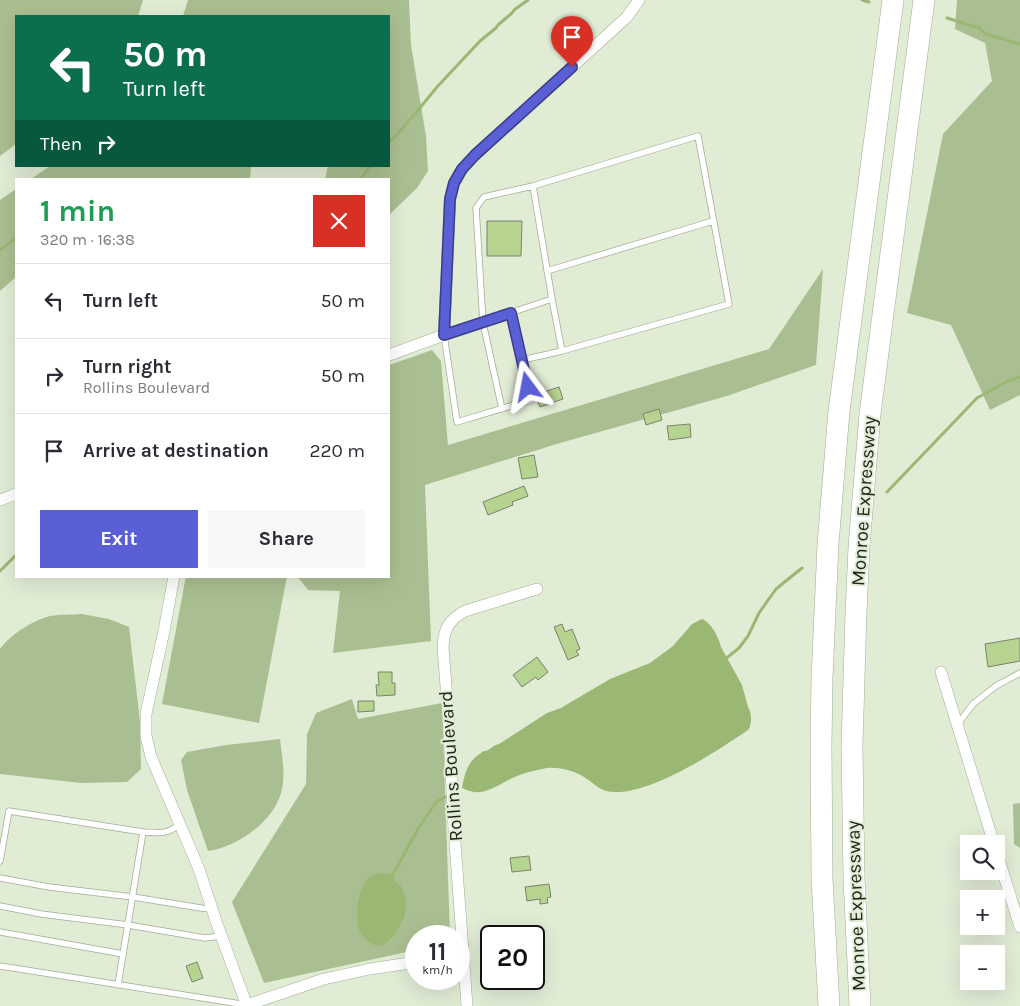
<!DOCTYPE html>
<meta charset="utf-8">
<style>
:root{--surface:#fff;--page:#f7f7f7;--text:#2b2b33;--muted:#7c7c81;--line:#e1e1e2;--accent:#5b5fd6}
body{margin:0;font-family:Karla,sans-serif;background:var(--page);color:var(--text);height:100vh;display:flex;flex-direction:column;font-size:19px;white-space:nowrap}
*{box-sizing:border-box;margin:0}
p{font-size:16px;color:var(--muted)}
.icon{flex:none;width:28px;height:28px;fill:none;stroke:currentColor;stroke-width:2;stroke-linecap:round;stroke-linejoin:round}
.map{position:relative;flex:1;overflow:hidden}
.panel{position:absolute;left:15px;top:178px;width:375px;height:400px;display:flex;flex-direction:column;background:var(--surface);border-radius:0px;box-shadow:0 5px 20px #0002}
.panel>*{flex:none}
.hud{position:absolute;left:15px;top:15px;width:375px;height:152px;border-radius:0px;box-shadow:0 5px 20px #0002;background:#0b6e4f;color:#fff;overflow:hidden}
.tools{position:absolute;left:960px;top:835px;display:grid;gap:10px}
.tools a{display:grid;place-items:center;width:45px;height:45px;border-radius:0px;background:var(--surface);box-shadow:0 5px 20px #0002;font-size:25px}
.speed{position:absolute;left:405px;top:925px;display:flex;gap:10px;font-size:25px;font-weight:700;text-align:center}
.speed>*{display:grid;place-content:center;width:65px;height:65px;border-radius:50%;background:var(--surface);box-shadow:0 5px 20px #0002;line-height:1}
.speed small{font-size:12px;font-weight:400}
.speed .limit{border:2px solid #111;border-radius:8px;background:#fff;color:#111}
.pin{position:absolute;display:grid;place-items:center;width:42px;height:42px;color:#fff;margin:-51px -21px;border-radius:50% 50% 50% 0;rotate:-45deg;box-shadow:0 0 5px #0007}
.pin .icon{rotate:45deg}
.me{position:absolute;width:55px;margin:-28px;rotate:347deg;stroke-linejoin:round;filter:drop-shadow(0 0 4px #0008)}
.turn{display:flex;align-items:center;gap:18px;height:105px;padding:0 25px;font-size:22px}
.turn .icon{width:65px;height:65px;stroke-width:2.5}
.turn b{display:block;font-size:35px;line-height:42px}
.then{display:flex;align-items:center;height:48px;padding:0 25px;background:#0003;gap:10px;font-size:19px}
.round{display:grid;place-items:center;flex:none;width:52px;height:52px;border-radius:0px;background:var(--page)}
.head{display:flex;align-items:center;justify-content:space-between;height:85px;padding:0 25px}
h1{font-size:30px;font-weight:700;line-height:38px;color:#1e9e55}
.action{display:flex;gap:10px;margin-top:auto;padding:10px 25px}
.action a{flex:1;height:58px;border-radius:0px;background:var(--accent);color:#fff;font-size:20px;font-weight:700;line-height:58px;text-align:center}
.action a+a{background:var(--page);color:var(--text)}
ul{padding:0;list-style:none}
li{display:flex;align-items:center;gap:15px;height:75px;padding:0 25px;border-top:1px solid var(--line)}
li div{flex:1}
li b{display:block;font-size:19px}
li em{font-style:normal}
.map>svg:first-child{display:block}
.green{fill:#aabf91}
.water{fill:#9ab773}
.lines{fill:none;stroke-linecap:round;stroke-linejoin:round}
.stream{stroke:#9ab773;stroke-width:3}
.building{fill:#b6d48f;stroke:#79836d}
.lane-casing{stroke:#a1ac95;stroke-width:7}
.street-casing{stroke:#a1ac95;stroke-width:12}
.highway-casing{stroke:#a1ac95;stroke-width:22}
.lane{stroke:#fff;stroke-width:5.5}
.street{stroke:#fff;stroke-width:11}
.highway{stroke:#fff;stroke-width:21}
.route-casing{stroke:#3b3e8b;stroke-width:12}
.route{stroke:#5b5fd6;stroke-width:9}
.labels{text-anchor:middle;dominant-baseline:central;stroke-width:4;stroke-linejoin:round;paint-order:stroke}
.street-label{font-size:19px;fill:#1f231a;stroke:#e1ecd5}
</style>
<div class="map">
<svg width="1020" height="1006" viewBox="0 0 1020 1006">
<rect width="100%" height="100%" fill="#e1ecd5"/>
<path class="green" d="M0,0H143L138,16H16V144L0,156Z
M188,0H409L411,45L426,136L428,171L417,188L389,215V179H325L328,166H389V16H183Z
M957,0H1020V395L990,410L951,325L907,313L943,134L992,81L985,43L955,29Z
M50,166H251L250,179H31Z
M16,189V277L0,291V200Z
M823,269L816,365L727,396L560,443L425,485L431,641L333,653L340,591L308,590L297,576H389V365L432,350L441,361L448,445L769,349Z
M186,576H287L259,723L162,704Z
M82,614L109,619L129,627L140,721L141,769L127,782L81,783L0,774V649C11,634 32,621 50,616C60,614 72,615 82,614Z
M352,699L358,719L442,703L450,936H416V950L264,983L232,902L306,784L307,734L316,713Z
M280,739C282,757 286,776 281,793C273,822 237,847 208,851L187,790L181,760L187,752L226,745Z
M1020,803V848L1014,844L1013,804Z"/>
<path class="water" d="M702,619C711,622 719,638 721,647L742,685L748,707C752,713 752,725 748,730C717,751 644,800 606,791C599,789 593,783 587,779C575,771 562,767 547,768C537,770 527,772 517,776C504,781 488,794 474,792C470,791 466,790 462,788C465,773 467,762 481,753C484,750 484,752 488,750C493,747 494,745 499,744L547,713L561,708L610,679L650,663L673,646L692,624Z
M379,873L393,874L395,881L401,886L406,900V908L404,918L395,935L390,940L381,946L374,945L366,940L358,928L357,911L358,900L363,886L369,877Z"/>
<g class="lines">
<path class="stream" d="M862,0L869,2
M947,18L979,28L986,34L1020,44
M389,143L415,114L437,87L480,41L496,28L498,25L512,13L514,10L528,0
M361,179L370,166
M0,250L16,238
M887,492L977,398L1008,381L1020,377
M0,571L16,555
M724,660L739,648L748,636L759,613L776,589L802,568
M393,874L418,829L436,802L445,797"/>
</g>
<path class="building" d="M487,221H522L521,256H487Z
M559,387L563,399L540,407L535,395Z
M659,409L662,420L646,425L643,414Z
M690,424L691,437L669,440L667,426Z
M534,455L538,477L522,479L518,458Z
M524,486L528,496L512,502L513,505L488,515L483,502Z
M562,624L565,632L572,629L580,649L576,651L579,655L568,660L554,627Z
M1020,638V661L988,667L985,644Z
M537,657L548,672L538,680L536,677L522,687L513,675Z
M378,672H392V683H395V695L377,696L376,685H379Z
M358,701H374V711L358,712Z
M529,856L531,870L512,872L510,858Z
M549,884L551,897L547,898L548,903L540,904V899L527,901L525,887Z
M197,962L203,978L192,982L186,966Z"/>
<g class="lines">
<g class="lane-casing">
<path id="lane" d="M547,271L713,221
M511,313L531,400L457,422L444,335L552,299L562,351L729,304L698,136L533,186L552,299
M522,360L562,351
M502,409L483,323L476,208L484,197L533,186
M957,725L973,704L996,686L1020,673
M0,861L9,811L143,832C160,833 166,835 180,824
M0,878L49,887L133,897L201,908L212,909
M0,906L41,914L128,925L205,938L222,936
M0,932L123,954
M0,966L247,1005
M118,985L143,832"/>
</g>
<g class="street-casing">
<path id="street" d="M389,355L444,335L450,199L454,183L462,169L475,155L627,17L639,0
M0,500L16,494
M174,576L164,631L146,714V736L151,757L199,869L217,924L247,1006
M941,672L994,844
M996,850L1020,927
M247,1005L324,979L370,969L416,962
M467,1006L454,829L448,712L443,647C444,628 449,620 465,611L537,589"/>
</g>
<g class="highway-casing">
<path id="highway" d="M829,1006L822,879L821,745L822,678L828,544L839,411L893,0
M860,1006L854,878L852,746L856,613L859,547L870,414L924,0"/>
</g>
<use href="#lane" class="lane"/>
<use href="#street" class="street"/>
<use href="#highway" class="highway"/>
</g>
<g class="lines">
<g class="route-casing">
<path id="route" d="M528,387L511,313L444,335L450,199L454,183L462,169L475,155L572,67"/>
</g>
<use href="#route" class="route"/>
</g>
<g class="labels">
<g class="street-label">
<text transform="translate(864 501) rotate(-86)">Monroe Expressway</text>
<text transform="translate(451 766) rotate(-94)">Rollins Boulevard</text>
<text transform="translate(856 906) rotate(-92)">Monroe Expressway</text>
</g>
</g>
</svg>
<div class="tools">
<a><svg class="icon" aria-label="search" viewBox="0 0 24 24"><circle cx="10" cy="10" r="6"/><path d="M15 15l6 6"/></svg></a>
<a>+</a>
<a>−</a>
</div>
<div class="speed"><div>11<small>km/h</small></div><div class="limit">20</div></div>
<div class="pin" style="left:572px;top:67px;background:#d93025"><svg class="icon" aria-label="arrive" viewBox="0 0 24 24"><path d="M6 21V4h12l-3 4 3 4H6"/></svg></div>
<svg class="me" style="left:528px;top:387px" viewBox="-20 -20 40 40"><path d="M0-17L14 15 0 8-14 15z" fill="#5b5fd6" stroke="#fff" stroke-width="4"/></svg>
<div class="hud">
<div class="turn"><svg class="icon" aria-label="left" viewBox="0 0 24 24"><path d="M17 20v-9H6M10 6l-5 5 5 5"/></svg><div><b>50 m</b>Turn left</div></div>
<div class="then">Then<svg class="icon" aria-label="right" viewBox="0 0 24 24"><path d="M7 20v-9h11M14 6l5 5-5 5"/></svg></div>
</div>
<section class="panel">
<div class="head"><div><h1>1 min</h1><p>320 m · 16:38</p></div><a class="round" style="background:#d93025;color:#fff"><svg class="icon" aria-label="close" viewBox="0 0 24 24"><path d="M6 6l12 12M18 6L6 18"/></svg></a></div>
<ul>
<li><svg class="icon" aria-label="left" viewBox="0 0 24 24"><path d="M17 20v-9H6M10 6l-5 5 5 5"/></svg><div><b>Turn left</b></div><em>50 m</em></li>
<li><svg class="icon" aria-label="right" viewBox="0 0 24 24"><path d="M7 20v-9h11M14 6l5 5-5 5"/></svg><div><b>Turn right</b><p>Rollins Boulevard</p></div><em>50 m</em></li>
<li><svg class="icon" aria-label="arrive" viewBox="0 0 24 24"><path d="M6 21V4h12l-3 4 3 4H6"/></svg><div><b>Arrive at destination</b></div><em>220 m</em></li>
</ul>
<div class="action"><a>Exit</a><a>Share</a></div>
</section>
</div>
